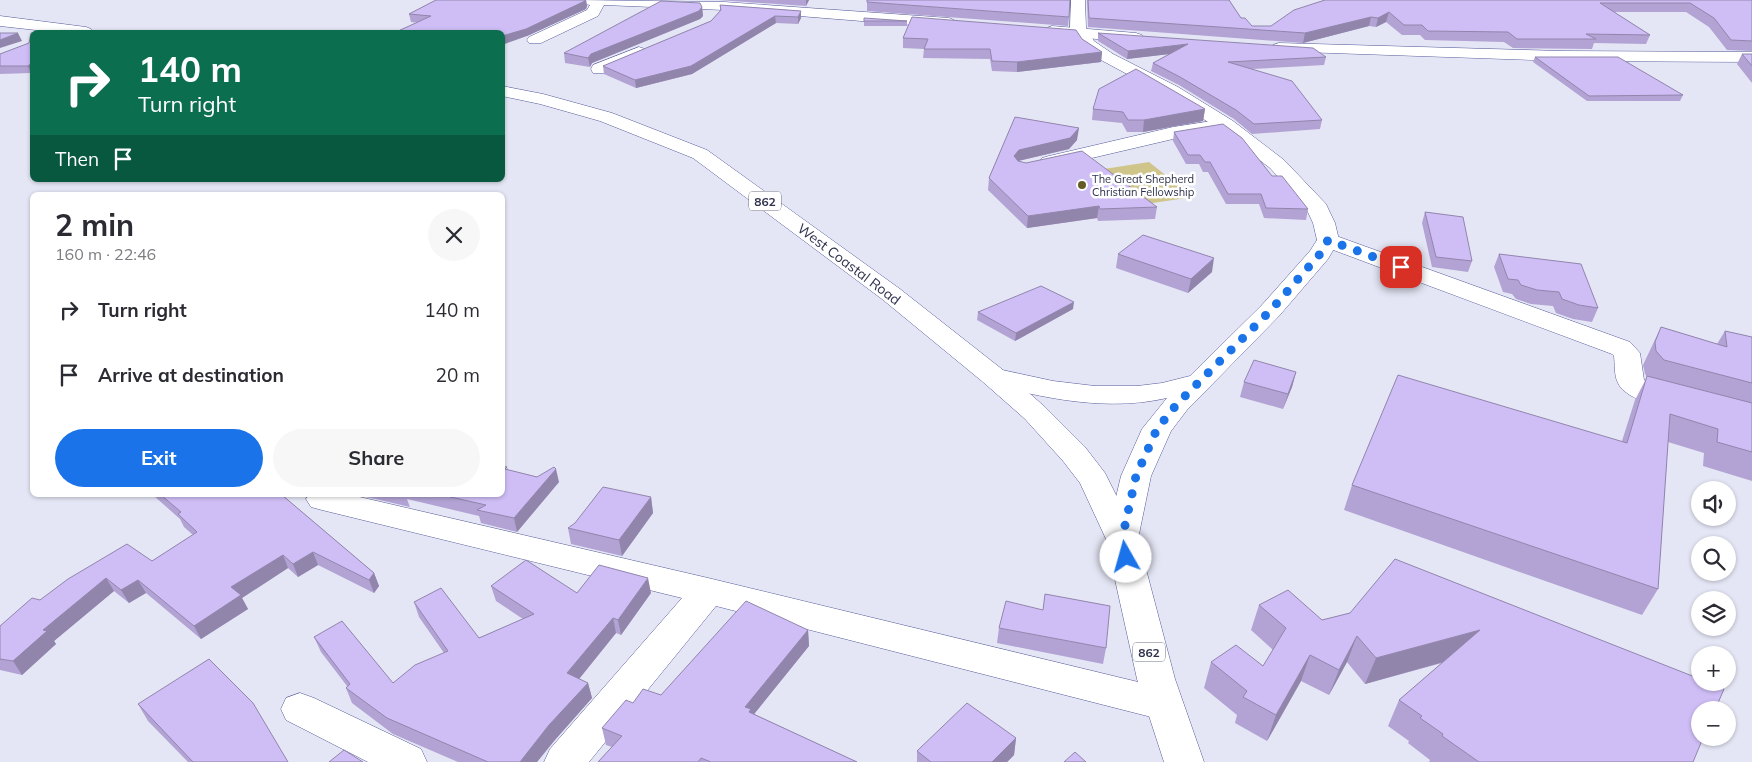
<!DOCTYPE html>
<meta charset="utf-8">
<style>
:root{--surface:#fff;--page:#f7f7f7;--text:#2b2b33;--muted:#7c7c81;--accent:#1a73e8}
body{margin:0;font-family:Mulish,sans-serif;background:var(--page);color:var(--text);height:100vh;display:flex;flex-direction:column;font-size:19px;white-space:nowrap}
*{box-sizing:border-box;margin:0}
p{font-size:16px;color:var(--muted)}
.icon{flex:none;width:28px;height:28px;fill:none;stroke:currentColor;stroke-width:2;stroke-linecap:round;stroke-linejoin:round}
.map{position:relative;flex:1;overflow:hidden}
.panel{position:absolute;left:30px;top:192px;width:475px;height:305px;display:flex;flex-direction:column;background:var(--surface);border-radius:8px;box-shadow:0 1px 4px #0004}
.panel>*{flex:none}
.top-card{position:absolute;left:30px;top:30px;width:475px;height:152px;border-radius:8px;box-shadow:0 1px 4px #0004;background:#0b6e4f;color:#fff;overflow:hidden}
.fabs{position:absolute;left:1691px;top:481px;display:grid;gap:10px}
.fabs a{display:grid;place-items:center;width:45px;height:45px;border-radius:50%;background:var(--surface);box-shadow:0 1px 4px #0004;font-size:25px}
.pin{position:absolute;display:grid;place-items:center;width:42px;height:42px;color:#fff;margin:-21px;border-radius:10px;box-shadow:0 2px 8px #0006}
.me{position:absolute;width:55px;margin:-28px;rotate:353deg;stroke-linejoin:round;filter:drop-shadow(0 0 4px #0008)}
.turn{display:flex;align-items:center;gap:18px;height:105px;padding:0 25px;font-size:22px}
.turn .icon{width:65px;height:65px;stroke-width:2.5}
.turn b{display:block;font-size:35px;line-height:42px}
.then{display:flex;align-items:center;height:48px;padding:0 25px;background:#0003;gap:10px;font-size:19px}
.round{display:grid;place-items:center;flex:none;width:52px;height:52px;border-radius:26px;background:var(--page)}
.headline{display:flex;align-items:center;justify-content:space-between;height:85px;padding:0 25px}
h1{font-size:30px;font-weight:700;line-height:38px}
.cta{display:flex;gap:10px;margin-top:auto;padding:10px 25px}
.cta a{flex:1;height:58px;border-radius:30px;background:var(--accent);color:#fff;font-size:20px;font-weight:700;line-height:58px;text-align:center}
.cta a+a{background:var(--page);color:var(--text)}
ul{padding:0;list-style:none}
li{display:flex;align-items:center;gap:15px;height:65px;padding:0 25px}
li div{flex:1}
li b{display:block;font-size:19px}
li em{font-style:normal}
.map>svg:first-child{display:block}
.green{fill:#cfc48a}
.lines{fill:none;stroke-linecap:round;stroke-linejoin:round}
.minor-casing{stroke:#555a99;stroke-width:1}
.tertiary-casing{stroke:#555a99;stroke-width:1}
.primary-casing{stroke:#555a99;stroke-width:1}
.minor{fill:#fff;fill-rule:evenodd}
.tertiary{fill:#fff;fill-rule:evenodd}
.primary{fill:#fff;fill-rule:evenodd}
.wall{fill:#b2a3d4}
.shaded-wall{fill:#9185ac}
.building{fill:#cfbef6;stroke:#9185ac}
.route{stroke:#1a73e8;stroke-width:9;stroke-dasharray:0 16.2}
.poi-dot{fill:#655b27;stroke:#fff;stroke-width:2}
.labels{text-anchor:middle;dominant-baseline:central;stroke-width:5;stroke-linejoin:round;paint-order:stroke}
.far-poi-label{font-size:11px;fill:#2e324d;stroke:#fff;text-anchor:start}
.shield{fill:#fff;stroke:#6d7082;stroke-width:1}
.shield-label{font-size:12px;font-weight:bold;fill:#2e324d}
.street-label{font-size:14px;fill:#2e324d;stroke:#fff}
</style>
<div class="map">
<svg width="1752" height="762" viewBox="0 0 1752 762">
<rect width="100%" height="100%" fill="#e4e6f5"/>
<path class="green" d="M1149,162L1193,197L1146,204L1104,169Z"/>
<g class="lines">
<g class="minor-casing">
<path id="minor" d="M577,0L724,2L949,18L954,20L957,23L954,26L949,28L724,10L604,5L598,16L541,43H529L527,40L529,37L587,10L590,5L579,3Z
M1052,26L1136,33L1142,35L1144,38L1142,41L1136,43L1047,34L1044,31L1047,28Z
M1279,43L1563,51L1752,52V62L1563,61L1273,51L1271,48L1273,45Z
M639,47L645,49L647,52L645,55L605,73H593L591,69L593,65Z
M1212,121L1219,123L1221,127L1219,131L1173,139L1049,168L1042,166L1039,162L1042,158L1049,156L1173,127Z
M1328,233L1630,342L1640,353L1644,380C1658,390 1681,388 1690,402L1686,408C1670,412 1625,400 1618,383C1614,376 1615,364 1614,356L1612,354L1320,245L1317,240L1320,235Z
M309,495H351L708,578L1163,688L1177,693L1182,704L1177,715L1163,720L716,606L589,762H544L550,749L682,598L322,510L311,507L306,499Z
M300,693L314,698L421,749L427,762H368L286,720L281,709L286,698Z"/>
</g>
<g class="tertiary-casing">
<path id="tertiary" d="M1071,0H1085L1086,28L1094,41L1113,54L1178,87L1233,121L1284,160L1326,204L1335,223L1339,240L1328,259L1279,316L1187,410L1171,431L1151,476L1138,539L1134,547L1122,551L1110,547L1106,539L1121,476L1142,429L1167,398C1106,412 1042,398 983,382L979,376L983,370L993,368L1053,381L1095,386H1137L1162,383L1190,376L1261,306L1310,251L1317,240L1313,223L1305,206L1270,168L1219,129L1166,95L1101,60L1082,47L1070,28Z"/>
</g>
<g class="primary-casing">
<path id="primary" d="M0,16L86,27L91,29L94,32H54L0,26Z
M502,86L543,94L612,113L707,150L900,289L1003,370L1045,407L1085,447L1105,473L1138,539L1175,679L1204,762H1164L1137,679L1106,539L1080,483L1063,461L1025,419L983,382L882,299L693,158L600,121L540,104L502,96Z"/>
</g>
<use href="#minor" class="minor"/>
<use href="#tertiary" class="tertiary"/>
<use href="#primary" class="primary"/>
</g>
<path class="wall" d="M436,0H586L587,6L586,9L527,36L411,22L409,14Z
M718,0H809L806,6Z
M1087,0H1229L1241,18L1252,26H1271L1325,0H1752V51L1727,50L1709,27L1686,12H1614L1650,35L1646,44L1594,43L1592,49L1513,48L1504,42L1425,40L1420,35H1402L1386,22L1376,27L1369,26L1303,43L1088,27Z
M867,2L1069,17L1068,26L867,11Z
M720,5L801,11V18L798,24L776,23L692,74L636,88L604,74L603,66L711,21L720,11Z
M702,7L703,16L700,19L592,63L590,67L565,63L564,53Z
M864,21H907V26H864Z
M1098,33L1326,57L1324,65L1252,69L1322,120L1320,129L1252,134L1234,119L1179,85L1151,71L1153,63L1169,54L1127,59L1098,41Z
M903,38L1082,39L1102,52L1101,62L1017,72L992,71L990,59L923,58L924,49L903,48Z
M29,43L31,73L0,74V54Z
M1742,54H1752V83L1737,64Z
M1535,57L1683,95L1680,101H1587L1533,62Z
M1093,109H1205L1203,121L1143,132H1127L1122,123L1092,120Z
M1015,117L1077,140L1069,149L1018,161L1157,207L1155,219L1098,221L1097,218L1027,228L988,190L989,178Z
M1174,132L1272,176L1308,209L1306,220L1264,218L1259,204H1226L1208,172H1203L1199,164H1186L1173,141Z
M1425,212L1472,261L1468,272L1432,267L1422,223Z
M1118,254L1212,272L1188,293L1116,268Z
M1499,254L1598,308L1592,322L1573,319L1556,313L1553,306L1531,304L1516,299L1512,294L1503,292L1494,267Z
M1073,309L1015,341L977,320L978,312Z
M1661,327L1717,344L1725,331L1752,337V481L1703,466L1704,453L1668,442L1658,589L1642,615L1344,510L1352,485L1622,441L1635,400L1647,377L1645,374L1643,365Z
M1296,372L1292,387L1283,409L1240,397L1244,382Z
M507,467L508,470L559,482L517,532L481,523L479,516L407,499L410,507L358,495H502Z
M153,495H282L374,573L379,586L374,593L318,565L298,577L288,568L242,598L248,609L201,639L146,593L129,603L114,591L54,641L56,644L22,675L0,670V626L40,600L152,561L193,535L184,527L180,519Z
M651,497L653,513L622,556L571,544L568,528Z
M491,586L577,593H651L621,635L616,633L579,679L588,683L592,698L554,741L537,762H458L393,734L352,703L346,688L347,686L321,652L314,637L393,683L444,653L419,617L414,602L479,638L523,619L496,601Z
M1259,605L1322,620L1350,613L1693,762H1429L1430,760L1408,743L1409,741L1388,726L1399,700L1442,663L1365,684L1347,662L1329,695L1301,681L1267,741L1235,723L1237,715L1204,688L1211,662L1263,666L1273,650L1251,630Z
M999,628L1106,648L1103,664L997,643Z
M808,630L809,646L754,714L857,762H598L612,747L606,745L602,728L633,703L661,695Z
M138,704L288,762H188L148,721Z
M1016,738L1014,755L1007,762H917V751Z"/>
<path class="shaded-wall" d="M585,0H586L587,6L586,9L527,36L502,45V36Z
M806,0H809L806,6Z
M702,7L703,16L700,19L592,63L590,67L588,58L591,54Z
M801,11V18L798,24V17Z
M1389,12L1386,22L1376,27L1378,18Z
M775,16L776,23L692,74L636,88L635,80Z
M1371,17L1369,26L1303,43L1305,33Z
M18,33L22,41L0,48V40Z
M1188,44L1187,52L1127,59L1128,51Z
M1102,52L1101,62L1017,72V62Z
M32,63V73H31L28,66Z
M1205,109L1203,121L1143,132L1144,120Z
M1079,128L1077,140L1069,149L1018,161L1014,156L1019,150Z
M1099,206L1097,218L1027,228L1028,216Z
M1214,258L1212,272L1188,293L1191,279Z
M1074,302L1073,309L1015,341L1016,333Z
M1296,372L1292,387L1283,409L1288,394Z
M556,469L559,482L517,532L514,518Z
M651,497L653,513L622,556L619,540Z
M313,552L318,565L298,577L293,564Z
M283,555L288,568L242,598L248,609L201,639L194,626L231,587Z
M374,573L379,586L374,593L369,580Z
M106,578L114,591L54,641L56,644L22,675L13,661L43,630Z
M648,578L651,593L621,635L618,620Z
M138,580L146,593L129,603L121,590Z
M613,618L616,633L571,689L567,673Z
M808,630L809,646L751,718L745,707Z
M1480,630L1468,655L1365,684L1376,658Z
M1357,636L1347,662L1329,695L1339,670Z
M1310,655L1301,681L1267,741L1276,715Z
M588,683L592,698L554,741L537,762H520L549,725Z
M1016,738L1014,755L1007,762H992Z"/>
<path class="building" d="M436,0H585V1L526,29L502,36V32H396L431,16L409,14Z
M867,0H1070L1069,17L867,2Z
M1088,0H1229L1241,18H1245L1252,26H1271L1294,10L1325,0H1752V41L1731,40L1714,18L1690,3H1600L1650,35L1586,34L1596,39H1517L1508,32L1428,31L1422,25H1404L1389,12L1378,18L1371,17L1305,33L1089,18Z
M661,1L700,3L702,7L699,11L591,54L588,58L564,53Z
M720,5L801,11L798,17L775,16L691,66L635,80L603,66L711,21L721,10Z
M912,17L1076,30L1082,39L1102,52L1017,62L992,61L990,49H924L928,39L903,38Z
M864,18L907,21H864Z
M0,33H18L0,40Z
M31,33H32V63L28,66H0V54L29,43Z
M1098,33L1313,48L1326,57L1228,62L1292,81L1322,120L1254,124L1236,110L1180,77L1153,63L1188,44L1128,51Z
M1742,54H1752V66Z
M1535,57H1618L1683,95L1589,96Z
M1136,69L1205,109L1144,120H1128L1123,112L1093,109L1099,89Z
M1015,117L1079,128L1070,138L1019,150L1014,156L1018,161L1026,163L1082,151L1157,207L1100,209L1099,206L1028,216L989,178Z
M1223,124L1242,138L1272,176H1282L1308,209L1266,208L1261,194H1228L1210,162H1205L1200,155H1188L1174,132Z
M1425,212L1463,217L1472,261L1436,257Z
M1143,235L1214,258L1191,279L1118,254Z
M1499,254L1581,264L1598,308L1579,305L1562,299L1559,292L1537,290L1521,285L1518,280L1508,279Z
M1041,286L1074,302L1016,333L978,312Z
M1661,327L1727,347L1725,331L1752,337V383L1664,360L1656,351L1655,342Z
M1254,360L1296,372L1288,394L1244,382Z
M1398,375L1627,443L1647,376L1752,403V452L1717,442L1718,429L1670,414L1658,589L1352,485Z
M502,466L507,467L505,469L537,477L554,467L556,469L514,518L477,510L486,505L442,495H502Z
M603,487L651,497L619,540L568,528L575,523Z
M161,495H282L374,573L369,580L313,552L293,564L283,555L231,587L241,595L194,626L138,580L121,590L106,578L43,630L47,631L13,661L0,659V626L32,598L40,600L68,579L127,544L152,561L197,532L178,514L181,512Z
M1395,559L1700,679V682H1708L1724,689L1715,710H1700V738H1703L1693,762H1479L1442,736L1443,734L1420,718L1422,716L1399,700L1480,630L1376,658L1357,636L1339,670L1310,655L1276,715L1243,697L1247,691L1211,662L1236,645L1263,666L1286,628L1259,605L1288,590L1322,620L1350,613Z
M526,560L577,593L599,565L648,578L618,620L613,618L567,673L588,683L549,725L520,762H488L387,718L346,688L350,684L314,637L342,621L393,683L415,665L448,651L414,602L441,588L479,638L534,614L491,586Z
M1045,594L1110,606L1106,648L999,628L1006,601L1043,610Z
M746,601L808,630L745,707L751,709L749,712L857,762H711L701,758L698,762H598L622,736L602,728L626,700L633,703L643,689L661,695Z
M209,659L253,703L288,762H193L138,704Z
M967,703L1016,738L992,762H931L917,751Z
M344,750L363,762H329Z
M1075,752L1086,762H1064Z"/>
<g class="lines">
<path class="route" d="M1126,557L1122,539L1136,476L1157,429L1177,404L1270,311L1320,254L1328,240L1401,267"/>
</g>
<circle class="poi-dot" cx="1082" cy="185" r="5"/>
<g class="labels">
<g class="far-poi-label">
<text x="1092" y="179">The Great Shepherd<tspan x="1092" dy="13">Christian Fellowship</tspan></text>
</g>
<g class="shield">
<rect x="749" y="191.5" width="32" height="19" rx="4"/>
<rect x="1133" y="642.5" width="32" height="19" rx="4"/>
</g>
<g class="shield-label">
<text x="765" y="201">862</text>
<text x="1149" y="652">862</text>
</g>
<g class="street-label">
<text transform="translate(849 264) rotate(37)">West Coastal Road</text>
</g>
</g>
</svg>
<div class="fabs">
<a><svg class="icon" aria-label="sound" viewBox="0 0 24 24"><path d="M4 9h4l5-4v14l-5-4H4zM17 9q2 3 0 6"/></svg></a>
<a><svg class="icon" aria-label="search" viewBox="0 0 24 24"><circle cx="10" cy="10" r="6"/><path d="M15 15l6 6"/></svg></a>
<a><svg class="icon" aria-label="layers" viewBox="0 0 24 24"><path d="M12 4l9 5-9 5-9-5zM3 14l9 5 9-5"/></svg></a>
<a>+</a>
<a>−</a>
</div>
<div class="pin" style="left:1401px;top:267px;background:#d93025"><svg class="icon" aria-label="arrive" viewBox="0 0 24 24"><path d="M6 21V4h12l-3 4 3 4H6"/></svg></div>
<svg class="me" style="left:1126px;top:557px" viewBox="-20 -20 40 40"><circle r="19" fill="#fff"/><path d="M0-13L10 11 0 6-10 11z" fill="#1a73e8"/></svg>
<div class="top-card">
<div class="turn"><svg class="icon" aria-label="right" viewBox="0 0 24 24"><path d="M7 20v-9h11M14 6l5 5-5 5"/></svg><div><b>140 m</b>Turn right</div></div>
<div class="then">Then<svg class="icon" aria-label="arrive" viewBox="0 0 24 24"><path d="M6 21V4h12l-3 4 3 4H6"/></svg></div>
</div>
<section class="panel">
<div class="headline"><div><h1>2 min</h1><p>160 m · 22:46</p></div><a class="round"><svg class="icon" aria-label="close" viewBox="0 0 24 24"><path d="M6 6l12 12M18 6L6 18"/></svg></a></div>
<ul>
<li><svg class="icon" aria-label="right" viewBox="0 0 24 24"><path d="M7 20v-9h11M14 6l5 5-5 5"/></svg><div><b>Turn right</b></div><em>140 m</em></li>
<li><svg class="icon" aria-label="arrive" viewBox="0 0 24 24"><path d="M6 21V4h12l-3 4 3 4H6"/></svg><div><b>Arrive at destination</b></div><em>20 m</em></li>
</ul>
<div class="cta"><a>Exit</a><a>Share</a></div>
</section>
</div>
